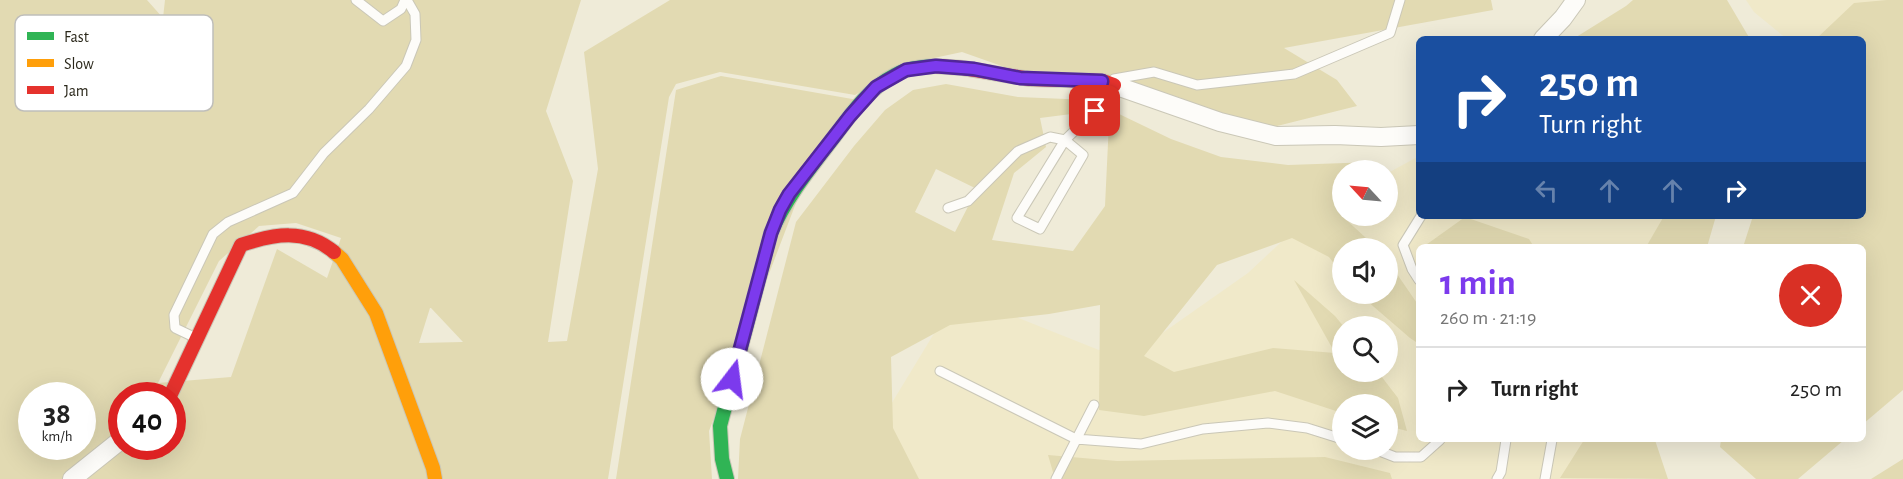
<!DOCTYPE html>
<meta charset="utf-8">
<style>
:root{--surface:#fff;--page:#f6f6f6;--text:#222;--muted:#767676;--line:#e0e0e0;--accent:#7c3aed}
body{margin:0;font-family:"Alegreya Sans",sans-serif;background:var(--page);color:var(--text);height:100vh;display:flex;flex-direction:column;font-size:22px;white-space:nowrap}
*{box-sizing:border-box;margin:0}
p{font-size:20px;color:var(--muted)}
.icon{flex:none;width:33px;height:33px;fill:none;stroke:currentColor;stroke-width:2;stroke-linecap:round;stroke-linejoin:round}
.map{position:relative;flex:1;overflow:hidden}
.details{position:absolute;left:1416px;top:244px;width:450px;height:198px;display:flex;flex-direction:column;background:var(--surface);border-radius:9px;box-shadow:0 6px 24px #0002}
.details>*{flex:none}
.top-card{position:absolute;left:1416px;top:36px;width:450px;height:183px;border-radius:9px;box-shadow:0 6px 24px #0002;background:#1a4fa0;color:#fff;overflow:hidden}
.needle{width:39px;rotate:296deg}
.controls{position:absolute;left:1332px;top:160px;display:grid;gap:12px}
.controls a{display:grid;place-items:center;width:66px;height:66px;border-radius:50%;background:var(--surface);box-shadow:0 6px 24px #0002;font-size:30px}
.speed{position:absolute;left:18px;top:382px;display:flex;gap:12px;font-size:30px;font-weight:700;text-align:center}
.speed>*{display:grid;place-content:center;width:78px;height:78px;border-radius:50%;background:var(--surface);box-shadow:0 6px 24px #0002;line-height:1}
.speed small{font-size:15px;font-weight:400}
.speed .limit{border:9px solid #d22;background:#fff;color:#111}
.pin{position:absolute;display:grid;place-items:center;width:51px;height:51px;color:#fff;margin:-26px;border-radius:12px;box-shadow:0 3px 9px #0006}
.me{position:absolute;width:66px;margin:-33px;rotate:15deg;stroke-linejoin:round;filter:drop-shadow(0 0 4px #0008)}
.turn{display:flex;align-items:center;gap:21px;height:126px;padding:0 24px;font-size:27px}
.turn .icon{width:78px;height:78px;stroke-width:2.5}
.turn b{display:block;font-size:42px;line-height:51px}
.lanes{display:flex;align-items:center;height:57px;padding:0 24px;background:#0003;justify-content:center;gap:30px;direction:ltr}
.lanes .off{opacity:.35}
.round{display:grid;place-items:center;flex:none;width:63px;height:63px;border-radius:32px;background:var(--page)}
.head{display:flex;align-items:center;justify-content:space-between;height:102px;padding:0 24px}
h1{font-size:36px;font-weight:700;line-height:45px;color:var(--accent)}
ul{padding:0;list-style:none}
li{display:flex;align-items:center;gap:18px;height:84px;padding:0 24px;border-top:2px solid var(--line)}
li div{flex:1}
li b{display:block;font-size:22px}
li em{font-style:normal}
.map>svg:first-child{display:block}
.built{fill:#f0e9c9;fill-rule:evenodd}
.green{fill:#e2dab2;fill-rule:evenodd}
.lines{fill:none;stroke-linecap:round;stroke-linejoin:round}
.lane-casing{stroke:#cac7b7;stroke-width:11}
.street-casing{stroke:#cac7b7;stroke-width:20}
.fast-casing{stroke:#cac7b7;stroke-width:16}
.slow-casing{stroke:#cac7b7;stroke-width:16}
.jam-casing{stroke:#cac7b7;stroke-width:16}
.lane{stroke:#fdfcf9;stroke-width:9}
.street{stroke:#fdfcf9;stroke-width:18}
.fast{stroke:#30b455;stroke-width:14}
.slow{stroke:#ff9f0a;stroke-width:14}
.jam{stroke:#e5322d;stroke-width:14}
.route-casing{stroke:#51269a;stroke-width:15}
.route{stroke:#7c3aed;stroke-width:10}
.key{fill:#fff;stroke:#bfbeba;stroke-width:1.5}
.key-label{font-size:16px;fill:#2a271a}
</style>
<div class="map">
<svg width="1903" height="479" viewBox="0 0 1903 479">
<rect width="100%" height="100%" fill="#efebd8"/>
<path class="built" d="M1746,0H1903V13L1812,39H1787L1754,12Z
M1419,156V216H1672L1669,247L1419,248V440H1635L1627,479H888L876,429L958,294L1124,360L1248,273L1309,216L1342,198V216H1388V173ZM1342,249H1388V294H1342ZM1342,327H1388V372H1342ZM1342,405H1388V450H1342Z"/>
<path class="green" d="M0,0H147L163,18L165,0H581L546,111L573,181L548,342L567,341L598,169L584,52L670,0H1491L1493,10L1284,48L1337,80L1357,106L1273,127L1219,113L1178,97L1102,74L1019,72L962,52L906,64L855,95L720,72L676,84L669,97L608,479H0ZM296,223L341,238L327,278L277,249L231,377L158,383L219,261L259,226ZM430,308H431L463,342L419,343ZM32,396H82V447H32ZM122,396H172V447H122Z
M1633,0H1727L1750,39H1573L1626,6Z
M1887,0H1903V390L1863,424V248L1743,247L1753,216H1863V39H1816L1854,3Z
M721,76L858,100L812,161L709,431L712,479H616L676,90Z
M946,84L1018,97L1090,100L1171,139L1221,157L1288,165L1374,162L1369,171H1342V216L1378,249H1342V274L1329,257L1292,238L1217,265L1144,356L1174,372L1273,348L1335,353L1294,280L1335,316L1344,327L1342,372H1378L1398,398L1407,431L1388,426V405H1342V413L1275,391L1144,416L1099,410L1100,305L1049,314L950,325L891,357L893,428L919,479H738L740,439L796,222L854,146L885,110L913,90ZM1095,111L1109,122L1105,206L1073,251L992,240L1014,173L1046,147L1040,118ZM936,169L977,189L955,232L915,212Z
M1664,216H1716L1707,247H1646Z
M1465,217L1529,239L1534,247H1423Z
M1388,261L1419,306V344L1410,338L1359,294H1388Z
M1584,440H1655L1668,479L1560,478Z
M1721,440H1844L1798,479H1756L1720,447Z
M1048,455L1117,461L1325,457L1390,473L1392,479H1055Z
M1903,459V479H1871Z"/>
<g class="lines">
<g class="lane-casing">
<path id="lane" d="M356,0L383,21L401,9L405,0
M1114,79L1154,72L1197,85L1294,74L1390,33L1400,0
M948,208L968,201L1018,151L1050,137L1065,140L1083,155L1040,229L1017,218L1065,140L1095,111L1102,83
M1419,280L1412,269L1403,245L1421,216
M196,338L175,328L174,315L213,234L228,222L293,193L324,153L369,109L406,66L416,40L415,14L407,0
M940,371L1076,439L1141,444L1203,429L1268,423L1307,428L1342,439
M1377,450L1395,457H1421L1440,440
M1056,479L1094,405
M1497,479L1501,472L1506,440
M1545,479L1552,440"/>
</g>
<g class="street-casing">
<path id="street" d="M1543,39L1563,18L1576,0
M1114,85L1220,122L1276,136L1335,135L1381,137L1419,135
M72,479L122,439"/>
</g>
<g class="fast-casing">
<path id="fast" d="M727,479L722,459L720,426L771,233C786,198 808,171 831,141C849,117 867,89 895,75C907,68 921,67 935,66"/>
</g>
<g class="slow-casing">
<path id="slow" d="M334,252L342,259L376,313L433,468L435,479"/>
</g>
<g class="jam-casing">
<path id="jam" d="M935,66L963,68L1030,79L1103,81L1114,85
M170,396L241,245C274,234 305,228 334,252"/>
</g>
<use href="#lane" class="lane"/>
<use href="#street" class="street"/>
<use href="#fast" class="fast"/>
<use href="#slow" class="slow"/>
<use href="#jam" class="jam"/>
</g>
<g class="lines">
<g class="route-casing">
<path id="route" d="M732,379L771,233L780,210L789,194L850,116L876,87L906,70L936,66L974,69L1020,78L1102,81L1095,111"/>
</g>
<use href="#route" class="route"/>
</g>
<rect x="15" y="15" width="198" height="96" rx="9" class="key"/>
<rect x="27" y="32" width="27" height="8" fill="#30b455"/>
<rect x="27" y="59" width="27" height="8" fill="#ff9f0a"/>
<rect x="27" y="86" width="27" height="8" fill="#e5322d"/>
<g class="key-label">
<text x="64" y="42">Fast</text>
<text x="64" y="69">Slow</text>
<text x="64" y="96">Jam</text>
</g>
</svg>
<div class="controls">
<a><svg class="needle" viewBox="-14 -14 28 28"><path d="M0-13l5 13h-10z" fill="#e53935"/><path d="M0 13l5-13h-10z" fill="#767676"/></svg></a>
<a><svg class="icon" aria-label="sound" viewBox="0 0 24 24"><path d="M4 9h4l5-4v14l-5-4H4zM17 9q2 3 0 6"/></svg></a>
<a><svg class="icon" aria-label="search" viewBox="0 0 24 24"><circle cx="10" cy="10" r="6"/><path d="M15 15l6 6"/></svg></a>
<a><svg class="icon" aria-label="layers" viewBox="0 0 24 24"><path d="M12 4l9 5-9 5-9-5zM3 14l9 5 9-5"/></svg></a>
</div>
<div class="speed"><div>38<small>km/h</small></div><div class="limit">40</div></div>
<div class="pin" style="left:1095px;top:111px;background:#d93025"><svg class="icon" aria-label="arrive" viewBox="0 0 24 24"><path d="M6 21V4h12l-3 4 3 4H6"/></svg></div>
<svg class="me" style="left:732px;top:379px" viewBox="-20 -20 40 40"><circle r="19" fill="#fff"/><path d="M0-13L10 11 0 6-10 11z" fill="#7c3aed"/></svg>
<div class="top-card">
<div class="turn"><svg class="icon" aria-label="right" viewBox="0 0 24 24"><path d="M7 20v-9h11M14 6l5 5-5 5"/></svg><div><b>250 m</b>Turn right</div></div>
<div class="lanes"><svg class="icon off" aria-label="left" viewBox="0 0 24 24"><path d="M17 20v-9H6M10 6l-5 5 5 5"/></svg><svg class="icon off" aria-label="ahead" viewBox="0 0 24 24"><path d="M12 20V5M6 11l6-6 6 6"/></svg><svg class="icon off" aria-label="ahead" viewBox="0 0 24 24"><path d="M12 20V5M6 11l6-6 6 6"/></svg><svg class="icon" aria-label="right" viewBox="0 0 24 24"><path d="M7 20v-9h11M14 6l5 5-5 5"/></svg></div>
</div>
<section class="details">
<div class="head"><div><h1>1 min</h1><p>260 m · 21:19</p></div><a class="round" style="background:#d93025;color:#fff"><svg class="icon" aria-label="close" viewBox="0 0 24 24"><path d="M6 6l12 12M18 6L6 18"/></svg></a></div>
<ul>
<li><svg class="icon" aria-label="right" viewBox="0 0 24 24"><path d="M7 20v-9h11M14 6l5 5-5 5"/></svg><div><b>Turn right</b></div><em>250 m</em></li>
</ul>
</section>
</div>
